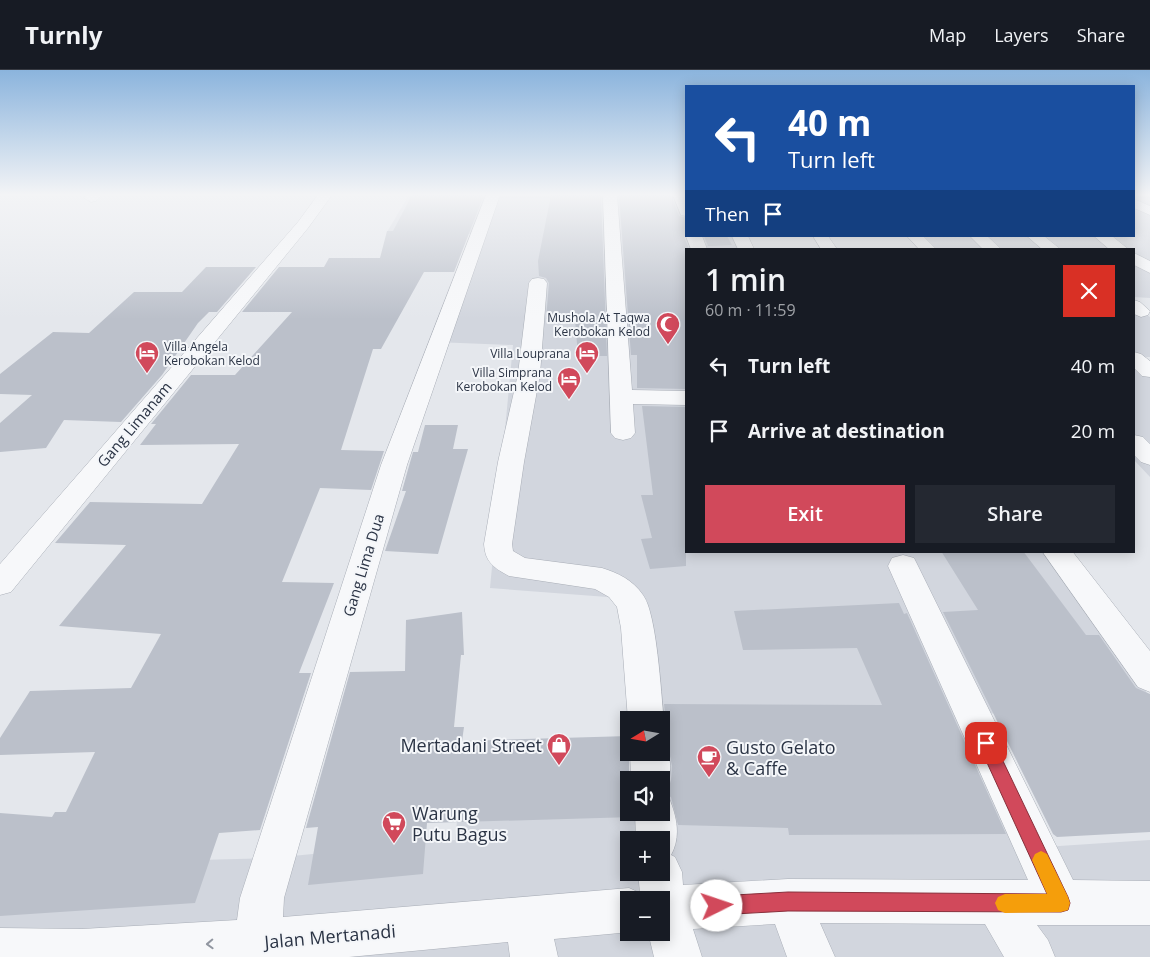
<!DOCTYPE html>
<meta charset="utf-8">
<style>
:root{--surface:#171b24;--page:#242831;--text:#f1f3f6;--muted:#9ea1a6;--line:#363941;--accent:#d1495b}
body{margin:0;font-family:"Open Sans",sans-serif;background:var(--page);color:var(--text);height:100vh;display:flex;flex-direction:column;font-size:19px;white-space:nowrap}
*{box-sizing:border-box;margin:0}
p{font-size:16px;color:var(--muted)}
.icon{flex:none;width:28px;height:28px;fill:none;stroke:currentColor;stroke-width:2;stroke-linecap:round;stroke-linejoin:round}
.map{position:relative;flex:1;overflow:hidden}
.panel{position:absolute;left:685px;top:178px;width:450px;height:305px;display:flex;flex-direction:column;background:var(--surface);border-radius:0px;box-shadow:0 2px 12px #0003}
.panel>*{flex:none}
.banner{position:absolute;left:685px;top:15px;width:450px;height:152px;border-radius:0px;box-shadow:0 2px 12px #0003;background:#1a4fa0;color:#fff;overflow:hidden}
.needle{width:32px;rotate:259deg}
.controls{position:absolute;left:620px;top:641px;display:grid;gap:10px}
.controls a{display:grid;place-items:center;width:50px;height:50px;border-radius:0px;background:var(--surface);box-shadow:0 2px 12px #0003;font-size:25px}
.pin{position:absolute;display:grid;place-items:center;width:42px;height:42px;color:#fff;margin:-21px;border-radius:10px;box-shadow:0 2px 8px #0006}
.me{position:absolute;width:55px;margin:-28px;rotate:86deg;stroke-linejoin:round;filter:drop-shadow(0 0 4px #0008)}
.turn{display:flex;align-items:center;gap:18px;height:105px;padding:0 20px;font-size:22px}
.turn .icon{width:65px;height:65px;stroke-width:2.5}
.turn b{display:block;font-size:35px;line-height:42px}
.then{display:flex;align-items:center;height:48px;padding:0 20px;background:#0003;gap:10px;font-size:19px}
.round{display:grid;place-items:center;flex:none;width:52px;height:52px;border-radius:0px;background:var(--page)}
.overview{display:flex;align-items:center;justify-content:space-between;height:85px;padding:0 20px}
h1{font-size:30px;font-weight:600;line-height:38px}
.primary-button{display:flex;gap:10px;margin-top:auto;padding:10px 20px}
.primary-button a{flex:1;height:58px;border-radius:0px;background:var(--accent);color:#fff;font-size:20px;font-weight:600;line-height:58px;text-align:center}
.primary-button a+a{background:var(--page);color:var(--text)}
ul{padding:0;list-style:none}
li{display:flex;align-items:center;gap:15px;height:65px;padding:0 20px}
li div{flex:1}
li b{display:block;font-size:19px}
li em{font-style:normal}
header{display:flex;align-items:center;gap:30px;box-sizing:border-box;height:70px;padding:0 25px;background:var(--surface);border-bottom:1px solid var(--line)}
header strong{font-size:24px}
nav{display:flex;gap:28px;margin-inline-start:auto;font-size:18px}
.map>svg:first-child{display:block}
.built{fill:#d2d6de;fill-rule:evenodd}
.building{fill:#bbc0ca}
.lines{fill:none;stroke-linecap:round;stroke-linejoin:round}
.minor-casing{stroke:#a9aeb7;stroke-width:1}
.minor{fill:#f7f8fa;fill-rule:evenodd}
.oneway{stroke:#9196a0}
.route{fill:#d1495b;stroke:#882f3b}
.slow{fill:#f59e0b}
.labels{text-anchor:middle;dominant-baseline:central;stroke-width:4;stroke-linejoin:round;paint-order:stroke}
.far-poi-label{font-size:12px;fill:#2b3445;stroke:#f4f6f9;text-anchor:end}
.street-label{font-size:15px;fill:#2b3445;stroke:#f4f6f9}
.near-poi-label{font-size:18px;fill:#2b3445;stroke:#f4f6f9;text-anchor:start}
.near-street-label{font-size:18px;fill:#2b3445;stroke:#f4f6f9}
</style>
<header>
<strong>Turnly</strong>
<nav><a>Map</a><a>Layers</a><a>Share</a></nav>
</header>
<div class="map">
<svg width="1150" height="887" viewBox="0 0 1150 887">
<rect width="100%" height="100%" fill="#e4e7ec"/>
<path class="built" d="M409,125H686V166H738L745,179H686V481H1046L1150,627V647L970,643L1029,778L1150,770V887H0V793L7,795L272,788L455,770L463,695L650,704L661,682V650L648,637L647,530L490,518L513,275L435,272L470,164L387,162ZM629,710H661V742H629ZM629,770H661V802H629ZM629,830H661V862H629Z
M1134,125H1150V228L1134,227V179H924L910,166H1134Z
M1134,236L1150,247V287H1140L1150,296V407L1134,390Z"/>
<path class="building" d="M412,125H484L454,202H424L381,279H373L341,380L384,381L371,420L320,418L282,512L334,513L299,603H311L260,760L219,763L195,833L0,846V743L52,747L55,742H66L95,682L0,685V668L30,621L131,618L161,564L59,556L126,475L55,473L90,432L202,434L239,374L140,375L156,354H151L191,305H235L292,242H242L279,197H324L329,188H380L387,161H393Z
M551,125H601L607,286H578L575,249H546L549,213L546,208L539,206L538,191Z
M619,125H671L679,146L686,148V164L684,167L689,179H686V319L637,318V285H631Z
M704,166H727L732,175L708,176Z
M206,197H256L217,242H209L198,253L162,305L121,352L64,350L46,378L0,382V353L32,325L0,324V304L53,262L89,263L134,222H182Z
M642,336L686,337V496L650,499L641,469L652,468L641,425H653Z
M425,355H458L453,379H468L438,484L385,481L406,421H402L409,396L413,382H418Z
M941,481H1023L1086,565H1099L1136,618L1150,624V762L1057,767L1053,764L943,542L978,540Z
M899,533L904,544L907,543L1006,764L789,765L788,758L678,755L671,727L666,725L671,710L672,696L669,681L661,667V659L666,650L664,634L882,635L857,578L743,580L734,541Z
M462,542L464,585H461L454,657H464L462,671L629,666V742H633V747L427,753L423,804L308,815L318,757L306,758L350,602L405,601L406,550Z"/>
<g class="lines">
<g class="minor-casing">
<path id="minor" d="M86,125H102L96,131L91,132L84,128Z
M318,125H332L308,158L11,522L0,525V494L298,152Z
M486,125H500L407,395L284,828L283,847L629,818L640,823L638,802H661V770H636L635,742H661V710H631L630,682H661V669C673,684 672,707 665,723L662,725L669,728C677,747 681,767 671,785L675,787L682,802L683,815L788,809L1028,810L888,496L892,488L903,485L914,488L918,496L1073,810L1150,811V855H1037L1048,870L1055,887H1004L985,854L820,853L835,887H787L775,854L693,859L702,887H654L648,862H661V830H629V862H631L554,869L558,887H510L508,872L349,887H0V858L82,859L237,850L240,828L381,395Z
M603,125H617L632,320L686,321V335L633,334L635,363L631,368L623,370L615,368L611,363Z
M673,125H686V146L681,145Z
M1134,129L1150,136V145L1134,138Z
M686,166H702L707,179H691Z
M732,166H748L754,179H738Z
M813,166H828L837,179H821Z
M907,166H923L936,179H919Z
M970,166H987L1001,179H983Z
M1027,166H1044L1060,179H1042Z
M1094,166H1112L1128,179H1109Z
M1134,183L1150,191V203L1134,195Z
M538,208L544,209L547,213L540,304L524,392L512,474L513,481L525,488L602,498C618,503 633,510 643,525C657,544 661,623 664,650L661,657V650H629V652L628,650L621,558L617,537L609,527L595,519L509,506C494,498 485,492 484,474L498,392L518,304L529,213L532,209Z
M1134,230L1140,232L1150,241L1148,245L1141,247L1134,244Z
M1134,282L1141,284L1150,291V307L1142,306L1134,298Z
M1134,365L1143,367L1150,374V395L1141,392L1134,385Z
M1042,481H1072L1150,581V622L1138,617Z"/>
</g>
<use href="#minor" class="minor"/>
</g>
<defs><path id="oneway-chevron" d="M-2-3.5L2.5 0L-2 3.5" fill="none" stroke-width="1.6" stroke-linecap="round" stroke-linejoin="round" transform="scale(1.25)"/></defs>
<use class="oneway" href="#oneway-chevron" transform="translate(210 874) rotate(178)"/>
<linearGradient id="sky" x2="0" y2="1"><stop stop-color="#8bb4dd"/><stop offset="0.5" stop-color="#f3f4f6"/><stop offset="1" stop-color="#f3f4f6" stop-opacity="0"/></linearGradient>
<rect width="1150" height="249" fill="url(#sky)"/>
<path class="route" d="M986,666L992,668L1068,827L1070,833L1068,840L1061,842L788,841L717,845L710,842L708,836L710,829L717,826L788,822L1047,824L978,673L981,668Z"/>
<path class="slow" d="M1041,781L1047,784L1068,827L1070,833L1068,840L1061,842L1005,843L998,840L995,833L998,827L1005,824H1047L1032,790L1035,784Z"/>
<defs>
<g id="mosque-pin" transform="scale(1.25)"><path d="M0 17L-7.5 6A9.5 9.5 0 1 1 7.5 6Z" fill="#d1495b" stroke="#f4f6f9"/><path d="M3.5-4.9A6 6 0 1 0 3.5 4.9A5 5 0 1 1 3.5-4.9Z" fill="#fff"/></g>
<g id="hotel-pin" transform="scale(1.25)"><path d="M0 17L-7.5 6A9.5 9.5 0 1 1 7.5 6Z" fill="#d1495b" stroke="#f4f6f9"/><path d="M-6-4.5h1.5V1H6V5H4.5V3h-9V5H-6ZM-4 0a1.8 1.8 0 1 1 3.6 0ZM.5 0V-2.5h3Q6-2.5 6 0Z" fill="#fff"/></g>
<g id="shop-pin" transform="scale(1.25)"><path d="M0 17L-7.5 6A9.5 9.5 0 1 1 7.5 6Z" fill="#d1495b" stroke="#f4f6f9"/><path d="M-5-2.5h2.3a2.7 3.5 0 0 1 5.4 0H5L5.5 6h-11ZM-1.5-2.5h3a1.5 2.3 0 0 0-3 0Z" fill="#fff"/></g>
<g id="cafe-pin" transform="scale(1.25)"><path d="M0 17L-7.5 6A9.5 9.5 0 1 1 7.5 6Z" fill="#d1495b" stroke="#f4f6f9"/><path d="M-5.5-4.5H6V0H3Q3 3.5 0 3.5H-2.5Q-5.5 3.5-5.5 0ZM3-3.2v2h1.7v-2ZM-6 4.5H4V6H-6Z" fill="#fff"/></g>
<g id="supermarket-pin" transform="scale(1.25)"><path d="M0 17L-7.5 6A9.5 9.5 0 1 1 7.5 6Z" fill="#d1495b" stroke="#f4f6f9"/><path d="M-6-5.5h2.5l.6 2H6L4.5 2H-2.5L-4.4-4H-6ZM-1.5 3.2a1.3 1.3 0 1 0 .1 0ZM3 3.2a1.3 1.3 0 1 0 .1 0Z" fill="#fff"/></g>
</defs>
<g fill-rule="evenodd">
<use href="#mosque-pin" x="668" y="254"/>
<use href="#hotel-pin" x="147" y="283"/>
<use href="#hotel-pin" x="587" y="283"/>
<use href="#hotel-pin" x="569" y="309"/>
<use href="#shop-pin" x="559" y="675"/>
<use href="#cafe-pin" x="709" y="687"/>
<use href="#supermarket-pin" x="394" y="753"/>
</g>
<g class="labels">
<g class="far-poi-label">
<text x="650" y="247">Mushola At Taqwa<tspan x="650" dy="14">Kerobokan Kelod</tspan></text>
<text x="164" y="276" text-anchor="start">Villa Angela<tspan x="164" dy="14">Kerobokan Kelod</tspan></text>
<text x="570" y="283">Villa Louprana</text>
<text x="552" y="302">Villa Simprana<tspan x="552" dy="14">Kerobokan Kelod</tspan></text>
</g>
<g class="street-label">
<text transform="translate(134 354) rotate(-50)">Gang Limanam</text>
<text transform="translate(363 495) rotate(-73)">Gang Lima Dua</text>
</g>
<g class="near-poi-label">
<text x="542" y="675" text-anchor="end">Mertadani Street</text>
<text x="726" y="677">Gusto Gelato<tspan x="726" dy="21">&amp; Caffe</tspan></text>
<text x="412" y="743">Warung<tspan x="412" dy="21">Putu Bagus</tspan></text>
</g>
<g class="near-street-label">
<text transform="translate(330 866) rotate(-5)">Jalan Mertanadi</text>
</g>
</g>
</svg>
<div class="controls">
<a><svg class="needle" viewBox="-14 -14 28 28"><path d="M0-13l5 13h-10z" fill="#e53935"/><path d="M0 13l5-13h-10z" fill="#9ea1a6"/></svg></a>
<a><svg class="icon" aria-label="sound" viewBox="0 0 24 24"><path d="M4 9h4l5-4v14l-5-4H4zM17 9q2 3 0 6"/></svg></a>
<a>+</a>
<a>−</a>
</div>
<div class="pin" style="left:986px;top:673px;background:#d93025"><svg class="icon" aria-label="arrive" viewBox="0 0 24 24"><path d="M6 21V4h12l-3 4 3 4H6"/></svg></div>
<svg class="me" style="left:717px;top:836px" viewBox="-20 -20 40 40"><circle r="19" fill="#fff"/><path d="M0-13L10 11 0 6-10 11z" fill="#d1495b"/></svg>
<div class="banner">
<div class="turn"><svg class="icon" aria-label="left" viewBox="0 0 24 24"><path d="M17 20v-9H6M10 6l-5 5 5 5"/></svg><div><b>40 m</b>Turn left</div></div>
<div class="then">Then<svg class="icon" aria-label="arrive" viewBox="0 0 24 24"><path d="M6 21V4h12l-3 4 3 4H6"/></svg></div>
</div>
<section class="panel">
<div class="overview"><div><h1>1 min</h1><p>60 m · 11:59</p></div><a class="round" style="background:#d93025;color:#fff"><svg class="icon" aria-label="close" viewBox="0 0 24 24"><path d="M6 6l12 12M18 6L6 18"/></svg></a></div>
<ul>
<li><svg class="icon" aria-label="left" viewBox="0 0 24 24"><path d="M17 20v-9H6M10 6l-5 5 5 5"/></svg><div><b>Turn left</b></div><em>40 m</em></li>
<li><svg class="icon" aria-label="arrive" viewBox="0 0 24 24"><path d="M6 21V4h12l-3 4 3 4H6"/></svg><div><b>Arrive at destination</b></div><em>20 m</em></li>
</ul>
<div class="primary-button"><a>Exit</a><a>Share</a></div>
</section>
</div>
